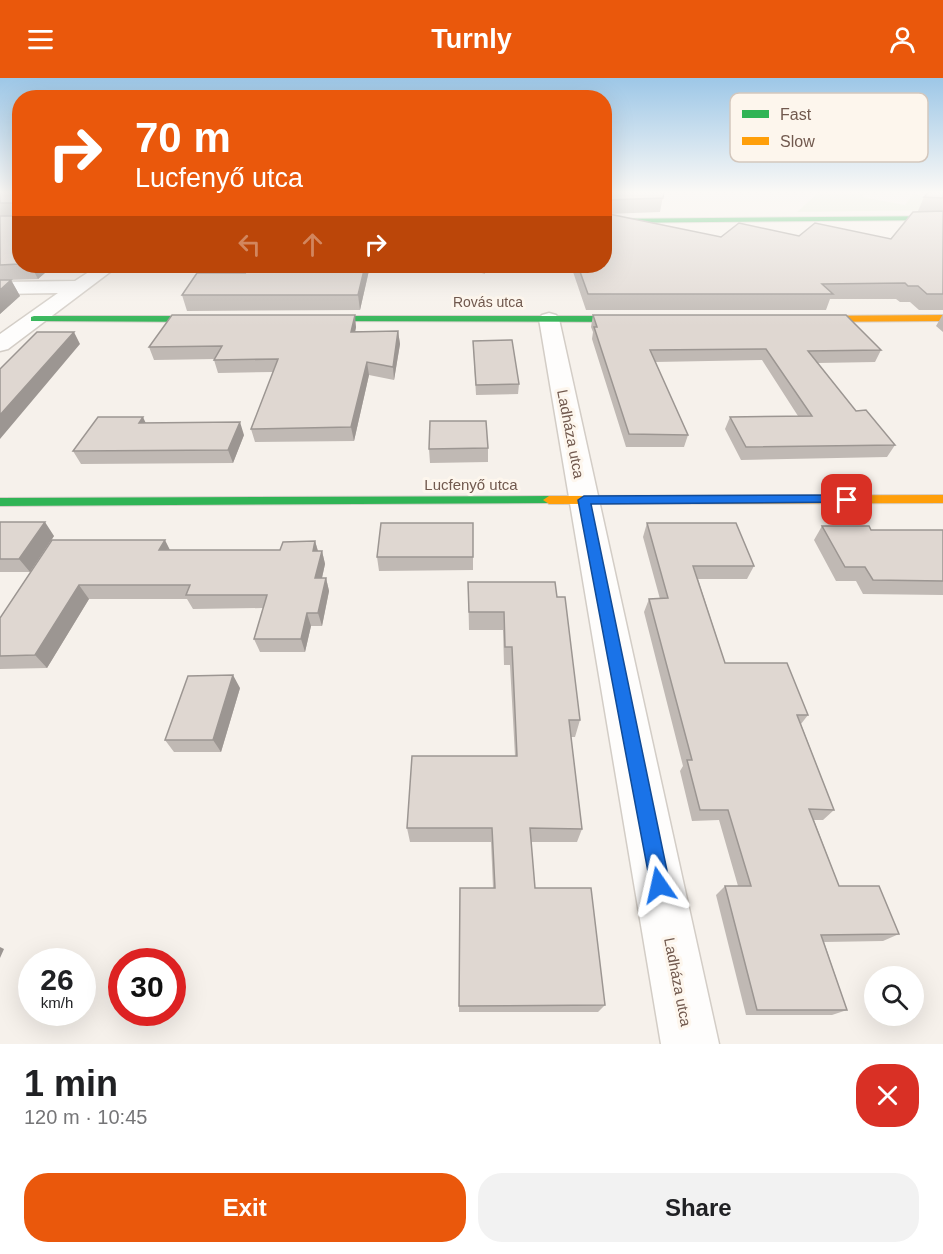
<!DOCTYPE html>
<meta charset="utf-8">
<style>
:root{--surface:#fff;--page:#f2f2f2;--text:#202124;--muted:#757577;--accent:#ea580c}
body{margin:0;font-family:Arial,sans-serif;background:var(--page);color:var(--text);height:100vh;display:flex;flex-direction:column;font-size:22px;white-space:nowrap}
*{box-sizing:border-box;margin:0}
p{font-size:20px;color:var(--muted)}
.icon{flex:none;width:33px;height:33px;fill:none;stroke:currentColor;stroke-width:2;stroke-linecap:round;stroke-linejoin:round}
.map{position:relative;height:966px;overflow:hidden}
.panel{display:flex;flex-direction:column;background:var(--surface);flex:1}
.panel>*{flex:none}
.top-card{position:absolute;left:12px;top:12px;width:600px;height:183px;border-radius:24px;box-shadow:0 6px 24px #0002;background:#ea580c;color:#fff;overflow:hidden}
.fabs{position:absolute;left:864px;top:888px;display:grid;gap:12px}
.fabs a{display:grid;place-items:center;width:60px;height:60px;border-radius:50%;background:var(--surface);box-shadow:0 6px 24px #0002;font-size:30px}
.speed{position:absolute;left:18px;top:870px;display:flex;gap:12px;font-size:30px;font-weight:700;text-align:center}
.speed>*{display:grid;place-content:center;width:78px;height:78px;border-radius:50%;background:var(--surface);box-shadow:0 6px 24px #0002;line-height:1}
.speed small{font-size:15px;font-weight:400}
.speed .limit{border:9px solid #d22;background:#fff;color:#111}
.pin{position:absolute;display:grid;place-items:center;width:51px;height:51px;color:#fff;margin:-26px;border-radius:12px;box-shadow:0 3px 9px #0006}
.me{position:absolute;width:66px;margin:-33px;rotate:349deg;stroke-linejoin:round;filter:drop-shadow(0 0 4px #0008)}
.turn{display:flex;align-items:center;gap:21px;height:126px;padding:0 24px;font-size:27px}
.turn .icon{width:78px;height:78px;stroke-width:2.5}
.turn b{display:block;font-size:42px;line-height:51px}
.lanes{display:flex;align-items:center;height:57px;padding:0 24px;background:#0003;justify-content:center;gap:30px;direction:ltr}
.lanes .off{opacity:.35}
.round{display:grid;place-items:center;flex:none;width:63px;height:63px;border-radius:24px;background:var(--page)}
.overview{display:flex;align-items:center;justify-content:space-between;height:102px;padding:0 24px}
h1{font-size:36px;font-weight:700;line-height:45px}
.cta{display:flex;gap:12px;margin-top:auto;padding:12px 24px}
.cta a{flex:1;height:69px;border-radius:24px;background:var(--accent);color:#fff;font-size:24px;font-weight:700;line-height:69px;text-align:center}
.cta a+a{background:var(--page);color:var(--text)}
header{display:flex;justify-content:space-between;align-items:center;height:78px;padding:0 24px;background:var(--accent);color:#fff;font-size:27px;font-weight:700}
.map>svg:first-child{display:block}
.green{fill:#e3ebd7}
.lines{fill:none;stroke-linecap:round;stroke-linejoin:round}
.street-casing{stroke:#d3cdc6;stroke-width:3}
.fast-casing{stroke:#d5cec8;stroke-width:2}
.slow-casing{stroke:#d5cec8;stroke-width:2}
.street{fill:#fefdfc;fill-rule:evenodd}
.fast{fill:#30b455;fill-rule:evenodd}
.slow{fill:#ff9f0a;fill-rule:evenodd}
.wall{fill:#c0b9b4}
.shaded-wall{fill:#9c9692}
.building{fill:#dfd7d1;stroke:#9c9692;stroke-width:1.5}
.route{fill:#1a73e8;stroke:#114b97;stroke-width:1.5}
.labels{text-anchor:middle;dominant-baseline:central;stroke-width:6;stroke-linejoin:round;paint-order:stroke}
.far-street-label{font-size:14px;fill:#71594e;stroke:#fdf6ed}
.street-label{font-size:15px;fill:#71594e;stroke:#fdf6ed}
.key{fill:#fdf6ed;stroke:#d3c7bd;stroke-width:1.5}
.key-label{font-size:16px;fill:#71594e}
</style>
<header><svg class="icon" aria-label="menu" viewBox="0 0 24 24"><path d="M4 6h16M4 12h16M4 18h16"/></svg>Turnly<svg class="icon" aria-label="person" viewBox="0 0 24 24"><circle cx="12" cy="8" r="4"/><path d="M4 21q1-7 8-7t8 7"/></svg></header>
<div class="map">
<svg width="943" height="966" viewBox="0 0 943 966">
<rect width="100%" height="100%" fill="#f6f1eb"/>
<path class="green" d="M820,113H867L862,119L905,127L913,116L943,122V132L797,134Z"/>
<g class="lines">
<g class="street-casing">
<path id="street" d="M98,188H118L8,271L0,273V256L58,215L0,216V204L75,203Z
M549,235L556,237L559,241L719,966H661L539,241L542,237Z"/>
</g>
<g class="fast-casing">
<path id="fast" d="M943,138V142L604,145V141Z
M34,238H215L219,241L215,244L31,243V239Z
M312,238H638L642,241L638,244L309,243L308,241Z
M549,418L553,419L555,422L553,425L0,428V420Z"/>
</g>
<g class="slow-casing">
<path id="slow" d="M943,237V243L804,244L800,241L804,238Z
M943,417V425L549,426L543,422L549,418Z"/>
</g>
<use href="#street" class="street"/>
<use href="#fast" class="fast"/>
<use href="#slow" class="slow"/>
</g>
<path class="wall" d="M0,113H20V188H53L38,201L6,202H11L20,218L0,236Z
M604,113H664L660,134L606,136L721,159L799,158L891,161L930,133H918L924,119L943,113V232H919L910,224H900L896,221H830L826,232H586L571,188H604Z
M201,188H370L360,232L187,233L182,217L217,195Z
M458,188H485V196Z
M943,236V254L936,248Z
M593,237L881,272L875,284L817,285L856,333L895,367L887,379L741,382L725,351L730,339L798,338L762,282L655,284L688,357L684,369H626L592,261L593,254L591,249Z
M356,249L355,253H398L400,266L394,302L369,297L354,363L255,364L251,351L273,294L218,295L214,282L215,281L154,282L149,269Z
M473,263L519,306L518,316L476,317Z
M146,345L244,357L233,385L81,386L73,373Z
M488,370V384L430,385L429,371Z
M0,444L54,458L30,494H0Z
M473,445V492L379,493L377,479Z
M647,445L754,488L747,501H698L725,585L808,637L801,646L834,732L823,742H814L839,808L899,856L883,863L824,864L847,932L832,937H746L716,817L725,808H738L719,742L692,743L680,693L683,688L644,534L649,521H660L643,459Z
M822,448L871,452H943V517L863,516L856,503H836L814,462Z
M52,462L170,472H280L315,463L318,473H322L325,486L322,500H326L329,513L322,548H311L305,574H260L254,561L263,530L193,531L187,521H89L47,590L0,591V540Z
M468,504L557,519L580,642L575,659H571L582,751L577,764H531L535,810L605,927L598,934H459V928L493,810L491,764H410L407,750L515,678L510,587H504L503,552H469Z
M240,610L221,674H174L165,662Z"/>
<path class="shaded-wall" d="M31,188H53L38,201Z
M365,188H370L360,232L358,217Z
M11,202L20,218L0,236V212Z
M355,237L356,249L353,266L351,254Z
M398,253L400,266L394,302L393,289Z
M74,254L80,266L0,361V337Z
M367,284L369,297L354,363L351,349Z
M143,339L149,352L139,345Z
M240,344L244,357L233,385L228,372Z
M45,444L54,458L30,494L19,481Z
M165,462L172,476L159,472Z
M315,463L319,477L313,473Z
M322,473L325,486L319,513L315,500Z
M326,500L329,513L322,548L318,535Z
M79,507L89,521L47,590L35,577Z
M307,535L311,548L305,574L301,561Z
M233,597L240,610L221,674L213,662Z
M0,869L4,871L0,880Z"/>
<path class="building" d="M0,113H20V186L0,187V138H15V125H0Z
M604,113H664L663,120L606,122H604Z
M930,113H943V120L924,119Z
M943,133V216H927L918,208H908L905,205L822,206L833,216H588L578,188H604V135L721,159L739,145L799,158L815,145L891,161L913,134Z
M230,188H365L358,217H182L197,195H246Z
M0,202H11L0,212Z
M172,237H355L351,254L398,253L393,289L367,284L351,349L251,351L278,281L214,282L222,268L149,269Z
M593,237H846L881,272L808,273L856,333L866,332L895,367L746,369L730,339L812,338L766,271L650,272L688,357L629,356L594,249H597Z
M37,254H74L0,337V291Z
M512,262L519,306L476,307L473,263Z
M98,339H143L139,345L240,344L228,372L73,373Z
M430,343H486L488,370L429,371Z
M0,444H45L19,481H0Z
M381,445H473V479H377Z
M647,445H736L754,488H693L725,585H787L808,637H797L834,732L809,731L839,808H879L899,856L821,857L847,932H757L725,808H751L728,732H700L687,682H692L649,521L668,520Z
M822,448H869L871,452H943V503L873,502L865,489H845Z
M52,462H165L159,472H280L283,464L315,463L313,473H322L315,500H326L318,535H307L301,561H254L267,517H186L190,507H79L35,577L0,578V540Z
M468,504H555L557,519H565L580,642H569L582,751L530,750L535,810H591L605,927L459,928L460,810H495L492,750H407L412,678H517L512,569H505L504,534H469Z
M233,597L213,662H165L188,598Z"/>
<linearGradient id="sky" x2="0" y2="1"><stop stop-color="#9dc7e7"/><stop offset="0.46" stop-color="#fbf9f6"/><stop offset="1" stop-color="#fbf9f6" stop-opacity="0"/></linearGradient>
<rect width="943" height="248" fill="url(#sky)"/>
<path class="route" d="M847,417L854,422L852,424L591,426L670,807L667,815L659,818L652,815L578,422L584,418Z"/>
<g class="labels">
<g class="far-street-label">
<text x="488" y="224">Rovás utca</text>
</g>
<g class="street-label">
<text transform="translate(571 356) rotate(79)">Ladháza utca</text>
<text x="471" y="406">Lucfenyő utca</text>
<text transform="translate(678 904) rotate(79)">Ladháza utca</text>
</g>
</g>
<rect x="730" y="15" width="198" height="69" rx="9" class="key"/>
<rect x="742" y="32" width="27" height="8" fill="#30b455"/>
<rect x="742" y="59" width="27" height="8" fill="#ff9f0a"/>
<g class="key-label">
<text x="780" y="42">Fast</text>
<text x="780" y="69">Slow</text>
</g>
</svg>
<div class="fabs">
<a><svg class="icon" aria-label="search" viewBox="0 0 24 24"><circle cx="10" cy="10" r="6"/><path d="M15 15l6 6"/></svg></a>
</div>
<div class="speed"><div>26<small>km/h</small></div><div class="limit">30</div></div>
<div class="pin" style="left:847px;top:422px;background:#d93025"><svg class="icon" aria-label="arrive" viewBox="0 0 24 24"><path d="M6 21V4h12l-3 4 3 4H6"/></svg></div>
<svg class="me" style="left:659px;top:807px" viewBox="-20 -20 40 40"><path d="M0-17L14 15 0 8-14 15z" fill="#1a73e8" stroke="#fff" stroke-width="4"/></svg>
<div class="top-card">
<div class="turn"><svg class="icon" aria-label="right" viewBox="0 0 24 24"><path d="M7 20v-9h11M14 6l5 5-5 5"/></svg><div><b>70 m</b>Lucfenyő utca</div></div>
<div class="lanes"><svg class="icon off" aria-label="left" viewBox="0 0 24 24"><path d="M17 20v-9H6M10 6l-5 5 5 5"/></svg><svg class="icon off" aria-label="ahead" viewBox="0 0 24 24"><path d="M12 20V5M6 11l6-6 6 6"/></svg><svg class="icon" aria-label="right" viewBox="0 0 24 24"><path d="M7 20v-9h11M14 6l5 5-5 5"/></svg></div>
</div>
</div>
<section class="panel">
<div class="overview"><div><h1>1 min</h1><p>120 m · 10:45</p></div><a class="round" style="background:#d93025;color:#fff"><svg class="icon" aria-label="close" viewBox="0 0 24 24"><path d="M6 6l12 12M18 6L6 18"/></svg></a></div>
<div class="cta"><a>Exit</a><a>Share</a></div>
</section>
